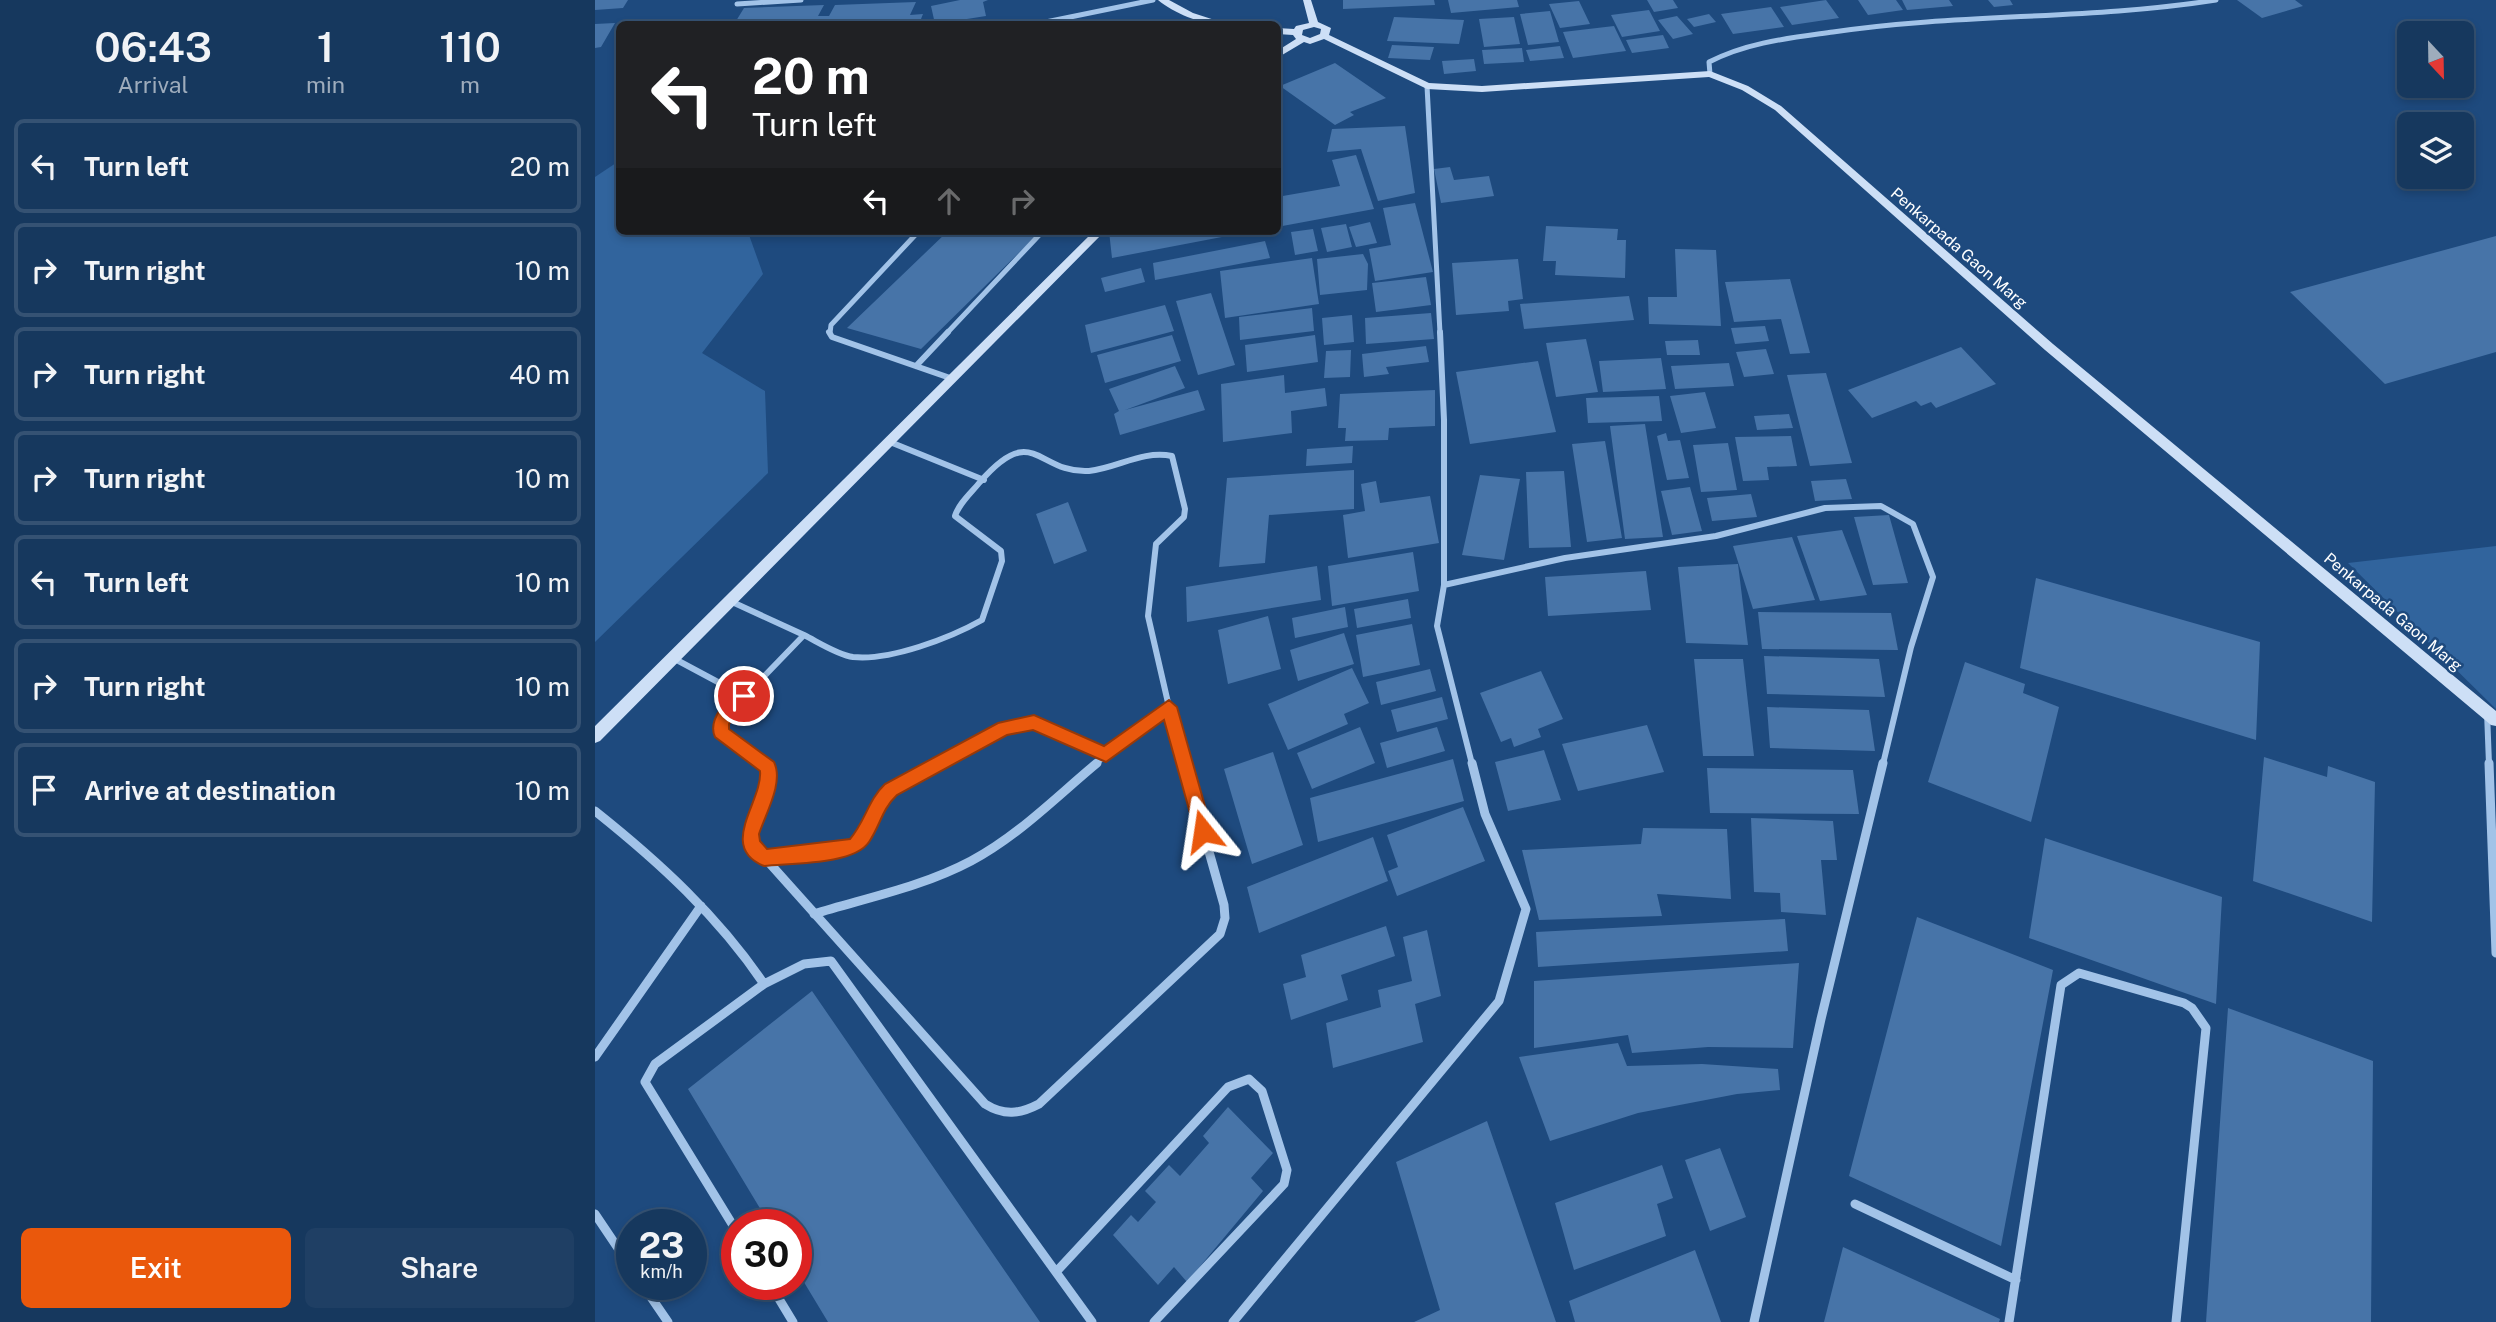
<!DOCTYPE html>
<style>
:root{--surface:#16385e;--page:#1f3f64;--text:#f1f3f6;--muted:#9eacbc;--line:#355273;--accent:#ea580c}
body{margin:0;font-family:"Public Sans",sans-serif;background:var(--page);color:var(--text);height:100vh;display:flex;flex-direction:column;font-size:26px;white-space:nowrap}
*{box-sizing:border-box;margin:0}
p{font-size:23px;color:var(--muted)}
.icon{flex:none;width:38px;height:38px;fill:none;stroke:currentColor;stroke-width:2;stroke-linecap:round;stroke-linejoin:round}
.map{position:relative;flex:1;overflow:hidden}
.sheet{display:flex;flex-direction:column;background:var(--surface);width:595px}
.sheet>*{flex:none}
.guide{position:absolute;left:21px;top:21px;width:665px;height:214px;border-radius:10px;box-shadow:0 4px 10px #0003,0 0 0 2px var(--line);background:#202124;color:#fff;overflow:hidden}
.needle{width:46px;rotate:158deg}
.tools{position:absolute;left:1802px;top:21px;display:grid;gap:14px}
.tools a{display:grid;place-items:center;width:77px;height:77px;border-radius:10px;background:var(--surface);box-shadow:0 4px 10px #0003,0 0 0 2px var(--line);font-size:35px}
.speed{position:absolute;left:21px;top:1209px;display:flex;gap:14px;font-size:35px;font-weight:700;text-align:center}
.speed>*{display:grid;place-content:center;width:91px;height:91px;border-radius:50%;background:var(--surface);box-shadow:0 4px 10px #0003,0 0 0 2px var(--line);line-height:1}
.speed small{font-size:18px;font-weight:400}
.speed .limit{border:10px solid #d22;background:#fff;color:#111}
.pin{position:absolute;display:grid;place-items:center;width:60px;height:60px;color:#fff;margin:-30px;border:4px solid #fff;border-radius:50%;box-shadow:0 2px 7px #0007}
.me{position:absolute;width:77px;margin:-38px;rotate:345deg;stroke-linejoin:round;filter:drop-shadow(0 0 5px #0008)}
.turn{display:flex;align-items:center;gap:24px;height:147px;padding:0 21px;font-size:32px}
.turn .icon{width:91px;height:91px;stroke-width:2.5}
.turn b{display:block;font-size:49px;line-height:60px}
.lanes{display:flex;align-items:center;height:66px;padding:0 21px;background:#0003;justify-content:center;gap:35px;direction:ltr}
.lanes .off{opacity:.35}
.eta{display:flex;justify-content:space-evenly;align-items:center;height:119px;text-align:center}
.eta b{font-size:42px;font-weight:600;line-height:49px}
.primary-button{display:flex;gap:14px;margin-top:auto;padding:14px 21px}
.primary-button a{flex:1;height:80px;border-radius:10px;background:var(--accent);color:#fff;font-size:28px;font-weight:600;line-height:80px;text-align:center}
.primary-button a+a{background:var(--page);color:var(--text)}
ul{padding:0;list-style:none}
li{display:flex;align-items:center;gap:21px;height:94px;margin:0 14px 10px;padding:0 7px;border:4px solid var(--line);border-radius:10px}
li div{flex:1}
li b{display:block;font-size:26px}
li em{font-style:normal}
main{display:flex;flex:1;min-height:0}
.map>svg:first-child{display:block}
.green{fill:#31649d}
.building{fill:#4774a8}
.lines{fill:none;stroke-linecap:round;stroke-linejoin:round}
.street-far2{stroke:#a2c3e8;stroke-width:5}
.street-far1{stroke:#a2c3e8;stroke-width:6}
.street{stroke:#a2c3e8;stroke-width:9}
.secondary{fill:#cddff6;fill-rule:evenodd}
.route{fill:#ea580c;stroke:#983908;stroke-width:2}
.labels{text-anchor:middle;dominant-baseline:central;stroke-width:5;stroke-linejoin:round;paint-order:stroke}
.far-street-label{font-size:16px;fill:#fff;stroke:#1e4a7e}
</style>
<main>
<section class="sheet">
<div class="eta">
<div><b>06:43</b><p>Arrival</p></div>
<div><b>1</b><p>min</p></div>
<div><b>110</b><p>m</p></div>
</div>
<ul>
<li><svg class="icon" aria-label="left" viewBox="0 0 24 24"><path d="M17 20v-9H6M10 6l-5 5 5 5"/></svg><div><b>Turn left</b></div><em>20 m</em></li>
<li><svg class="icon" aria-label="right" viewBox="0 0 24 24"><path d="M7 20v-9h11M14 6l5 5-5 5"/></svg><div><b>Turn right</b></div><em>10 m</em></li>
<li><svg class="icon" aria-label="right" viewBox="0 0 24 24"><path d="M7 20v-9h11M14 6l5 5-5 5"/></svg><div><b>Turn right</b></div><em>40 m</em></li>
<li><svg class="icon" aria-label="right" viewBox="0 0 24 24"><path d="M7 20v-9h11M14 6l5 5-5 5"/></svg><div><b>Turn right</b></div><em>10 m</em></li>
<li><svg class="icon" aria-label="left" viewBox="0 0 24 24"><path d="M17 20v-9H6M10 6l-5 5 5 5"/></svg><div><b>Turn left</b></div><em>10 m</em></li>
<li><svg class="icon" aria-label="right" viewBox="0 0 24 24"><path d="M7 20v-9h11M14 6l5 5-5 5"/></svg><div><b>Turn right</b></div><em>10 m</em></li>
<li><svg class="icon" aria-label="arrive" viewBox="0 0 24 24"><path d="M6 21V4h12l-3 4 3 4H6"/></svg><div><b>Arrive at destination</b></div><em>10 m</em></li>
</ul>
<div class="primary-button"><a>Exit</a><a>Share</a></div>
</section>
<div class="map">
<svg width="1901" height="1322" viewBox="0 0 1901 1322">
<rect width="100%" height="100%" fill="#1e4a7e"/>
<path class="green" d="M24,161V231H151L154,235L168,274L107,353L170,391L173,473L0,642V177Z
M1901,546V709L1753,563Z"/>
<path class="building" d="M0,0H33L28,8L0,10Z
M365,0H393L388,2L391,16L340,24L336,6Z
M748,0H839L840,5L748,9Z
M853,0H922L924,7L856,13Z
M1052,0H1078L1083,8L1059,12Z
M1231,0L1244,18L1197,25L1185,7Z
M1263,0H1301L1308,10L1273,15Z
M1307,0H1354L1358,6L1312,10Z
M1393,0H1415L1418,5L1399,7Z
M1642,0H1700L1708,6L1667,18Z
M984,1L995,24L965,28L954,4Z
M321,2L315,15L328,14L324,24H127L129,21H141L149,8L229,5L223,16H234L240,5Z
M1176,7L1189,27L1138,34L1126,14Z
M1054,10L1065,31L1027,37L1016,15Z
M955,11L964,42L933,45L925,14Z
M1114,14L1121,22L1099,27L1092,19Z
M1082,16L1098,34L1078,39L1063,20Z
M799,17L869,20L864,44L792,41Z
M919,17L925,44L889,47L884,19Z
M20,23L6,47L0,48V24Z
M1019,26L1031,51L978,58L968,32Z
M1068,35L1074,48L1037,53L1031,40Z
M797,45L839,47L835,60L793,58Z
M965,46L969,58L935,61L931,50Z
M927,48L929,62L889,64L887,50Z
M879,59L881,71L849,74L847,61Z
M740,63L791,98L755,112L759,115L740,125L685,86Z
M810,126L820,193L783,201L766,149L732,152L737,129Z
M761,155L779,209L682,227V197L745,186L737,160Z
M855,167L859,180L894,176L899,196L846,203L839,169Z
M820,203L838,272L780,281L774,249L796,245L788,208Z
M775,222L782,243L761,247L754,227Z
M751,224L757,247L732,252L726,228Z
M951,226L1023,229L1022,240H1031L1030,278L960,275L961,261H948Z
M718,229L723,251L700,255L696,232Z
M353,231H446L326,349L252,328Z
M514,231H653V232L517,258Z
M1901,236V352L1790,384L1695,292Z
M670,241L675,258L560,280L558,263Z
M1080,249L1121,250L1126,326L1054,324L1053,297H1082Z
M768,254L773,264L772,290L725,295L722,259Z
M717,258L724,304L630,318L625,271Z
M923,259L928,299L913,301L914,311L861,315L857,263Z
M546,268L550,282L510,292L506,278Z
M831,277L836,305L781,312L777,283Z
M1195,279L1215,353L1195,354L1186,319L1139,322L1130,282Z
M616,293L640,365L603,375L581,301Z
M1034,296L1039,320L929,329L925,304Z
M570,305L579,331L496,353L490,325Z
M717,308L719,331L645,340L644,317Z
M836,313L839,339L771,344L770,318Z
M757,315L759,342L729,345L727,318Z
M1170,326L1174,341L1140,344L1136,328Z
M577,335L586,361L510,383L502,355Z
M720,335L723,362L652,372L650,345Z
M991,339L1003,392L961,397L951,343Z
M1103,340L1105,355H1072L1070,341Z
M831,346L834,362L791,367L794,374L769,377L767,354Z
M1366,347L1401,384L1341,408L1336,402L1326,406L1321,401L1277,418L1253,390Z
M1171,349L1179,374L1149,377L1141,352Z
M756,350L755,377L729,378L731,351Z
M1066,358L1071,389L1008,392L1004,361Z
M943,361L961,432L875,444L861,372Z
M1134,363L1139,386L1080,389L1076,366Z
M580,366L590,388L530,410L603,390L610,410L525,435L519,414L524,411L514,389Z
M1231,373L1257,463L1215,466L1192,375Z
M689,375L690,393L730,388L732,406L696,411L697,433L628,442L626,384Z
M840,390V426L794,428L793,440L750,441L751,428H743L745,394Z
M1110,392L1121,428L1086,433L1075,396Z
M1064,396L1067,421L993,423L991,398Z
M1194,414L1198,428L1162,430L1159,416Z
M1050,424L1068,537L1030,539L1015,426Z
M1071,433L1073,441L1085,440L1094,478L1072,480L1062,436Z
M1196,436L1202,466L1172,467L1174,480L1148,481L1140,437Z
M1010,441L1027,538L992,542L977,444Z
M1133,443L1142,490L1106,492L1098,445Z
M758,446L757,463L711,466L712,449Z
M759,470V509L674,515L670,563L624,567L632,478Z
M969,471L976,547L934,548L931,472Z
M885,475L925,479L909,560L867,555Z
M1251,479L1257,499L1220,501L1216,481Z
M781,481L785,503L835,496L844,543L753,558L748,515L770,511L766,484Z
M1095,487L1107,531L1077,535L1066,491Z
M1156,494L1162,517L1117,521L1112,498Z
M473,502L492,551L459,564L441,514Z
M1294,515L1313,583L1278,585L1259,517Z
M1247,530L1272,595L1225,601L1202,536Z
M1197,537L1220,600L1158,609L1138,546Z
M818,552L824,591L737,606L733,566Z
M1143,564L1153,645L1091,643L1083,567Z
M722,566L726,600L592,622L591,587Z
M1051,571L1056,610L953,616L950,577Z
M1441,578L1665,642L1661,740L1425,668Z
M813,599L816,618L762,628L759,609Z
M750,607L753,627L700,638L697,618Z
M1163,612L1296,613L1303,650L1167,649Z
M673,616L686,669L633,684L623,630Z
M817,624L825,665L768,677L761,635Z
M749,633L759,664L703,681L695,650Z
M1169,656L1284,659L1290,697L1172,694Z
M1099,659H1148L1159,756H1108Z
M1370,662L1430,684L1428,693L1464,707L1436,822L1333,782Z
M757,668L774,703L749,714L753,724L693,750L673,704Z
M835,669L841,691L786,705L781,682Z
M946,671L968,719L943,729L946,737L919,747L916,738L906,742L885,693Z
M847,697L853,719L802,732L796,710Z
M1172,707L1274,710L1280,751L1175,748Z
M1052,725L1069,772L983,791L967,744Z
M765,727L780,763L717,789L702,753Z
M842,727L850,751L792,768L785,743Z
M949,750L966,800L913,811L900,762Z
M678,752L708,845L657,864L629,769Z
M1669,757L1732,777L1733,766L1780,782L1777,922L1658,881Z
M858,759L869,801L723,842L715,798Z
M1112,768L1258,770L1264,814L1115,813Z
M868,807L890,861L802,896L793,871L803,867L792,835Z
M1156,818L1238,821L1242,860H1226L1231,915L1186,912L1185,893L1159,892Z
M1048,828L1132,829L1136,899L1062,894L1067,916L944,920L927,850L1046,844Z
M778,837L793,881L664,933L652,887Z
M1450,838L1627,897L1621,1004L1434,938Z
M1322,917L1458,970L1406,1246L1254,1176Z
M1190,919L1193,951L943,967L941,932Z
M791,926L800,956L746,975L753,1000L696,1020L688,984L711,977L706,955Z
M832,930L846,996L820,1004L828,1042L738,1068L731,1023L786,1007L783,990L817,981L808,937Z
M1204,963L1198,1048L1113,1047L1037,1053L1033,1035L939,1048V981Z
M217,991L445,1322H233L201,1269V1225H175L93,1089Z
M1633,1008L1778,1061L1776,1322H1611Z
M1023,1043L1032,1066L1107,1064L1183,1069L1185,1090L1142,1094L1043,1113L955,1141L924,1057Z
M633,1107L678,1153L656,1178L668,1191L592,1282L579,1267L563,1285L518,1235L536,1215L543,1222L561,1202L550,1191L574,1165L585,1176L614,1143L608,1136Z
M892,1121L961,1322H819L845,1310L801,1162Z
M1125,1148L1151,1217L1115,1231L1090,1160Z
M1067,1165L1078,1198L1062,1204L1071,1236L979,1270L960,1203Z
M1248,1247L1405,1319L1404,1322H1229Z
M1100,1250L1126,1322H980L974,1301Z"/>
<g class="lines">
<path class="street-far2" d="M142,4L206,0
M441,24L558,0
M1115,74L1114,62C1153,42 1195,38 1238,32C1365,13 1494,20 1621,0
M832,86L845,333
M235,333L236,325L324,231
M352,333L448,231"/>
<path class="street-far1" d="M234,332L237,337L358,379
M845,332L849,420V585L842,626L877,764
M321,366L353,332
M295,442L389,480
M849,585L970,558L1121,536L1230,508L1286,506L1318,524L1338,577L1316,647L1288,764
M135,601L209,635
M209,635C223,642 243,655 258,657C295,661 355,638 387,620L407,561L406,551L360,516C364,503 377,492 385,482C439,420 442,474 494,471C523,468 547,450 577,456L590,509L589,517L561,544L553,616L574,707L511,755L439,722L409,729L343,764
M78,658L149,696
M574,707L590,764
M1892,712L1894,764
M169,764L126,732V721L209,635
M500,764L511,755"/>
<path class="street" d="M167,763L173,767V776L156,838L158,847L169,857L252,849L265,838L296,790L347,763
M1894,763L1901,953
M0,811C64,862 123,916 169,984L60,1064L50,1082L142,1232
M169,857L390,1104C409,1116 425,1114 444,1104L625,934L630,918L629,905L589,763
M219,914C271,898 327,887 376,861C423,836 461,797 502,763
M169,984L209,964L236,961L497,1322
M0,1057L106,906
M1260,1204L1421,1280
M0,1214L37,1269
M461,1272L633,1087L654,1079L667,1091L692,1170L689,1184L559,1322
M47,1284L73,1322
M175,1284L198,1322
M638,1322L904,1001L931,909L890,814L877,763
M1159,1322L1226,1019L1288,763
M1414,1322L1466,985L1484,973L1589,1003L1597,1008L1611,1028L1581,1322"/>
<path class="secondary" d="M563,0H574L598,13L632,24C609,26 580,14 563,0Z
M708,0H716L723,22L736,28L734,35L834,83L887,86L1115,71L1153,86L1186,106L1458,344L1901,711V726L1896,725L1450,350L1180,110L1147,90L1114,77L887,92L832,89L729,39L715,44L709,42L682,58V51L701,39L698,35L682,34V28L699,29L701,26L714,23ZM719,27L726,29L725,34L715,38L707,35L708,30Z
M499,231H510L5,741L0,743V726Z"/>
</g>
<path class="route" d="M149,689L157,696L134,724V729L179,762C189,782 171,813 164,834L165,841L172,849L255,839C270,822 273,800 290,784L403,723L439,715L509,746L574,700L582,707L617,831L615,837L608,839L602,837L600,831L569,720L511,762L438,730L412,735L302,795C287,809 285,826 274,842C259,865 195,863 169,866C122,847 168,801 165,771L120,737C112,720 133,695 149,689Z"/>
<g class="labels">
<g class="far-street-label">
<text transform="translate(1364 248) rotate(41)">Penkarpada Gaon Marg</text>
<text transform="translate(1798 612) rotate(40)">Penkarpada Gaon Marg</text>
</g>
</g>
</svg>
<div class="tools">
<a><svg class="needle" viewBox="-14 -14 28 28"><path d="M0-13l5 13h-10z" fill="#e53935"/><path d="M0 13l5-13h-10z" fill="#9eacbc"/></svg></a>
<a><svg class="icon" aria-label="layers" viewBox="0 0 24 24"><path d="M12 4l9 5-9 5-9-5zM3 14l9 5 9-5"/></svg></a>
</div>
<div class="speed"><div>23<small>km/h</small></div><div class="limit">30</div></div>
<div class="pin" style="left:149px;top:696px;background:#d93025"><svg class="icon" aria-label="arrive" viewBox="0 0 24 24"><path d="M6 21V4h12l-3 4 3 4H6"/></svg></div>
<svg class="me" style="left:608px;top:831px" viewBox="-20 -20 40 40"><path d="M0-17L14 15 0 8-14 15z" fill="#ea580c" stroke="#fff" stroke-width="4"/></svg>
<div class="guide">
<div class="turn"><svg class="icon" aria-label="left" viewBox="0 0 24 24"><path d="M17 20v-9H6M10 6l-5 5 5 5"/></svg><div><b>20 m</b>Turn left</div></div>
<div class="lanes"><svg class="icon" aria-label="left" viewBox="0 0 24 24"><path d="M17 20v-9H6M10 6l-5 5 5 5"/></svg><svg class="icon off" aria-label="ahead" viewBox="0 0 24 24"><path d="M12 20V5M6 11l6-6 6 6"/></svg><svg class="icon off" aria-label="right" viewBox="0 0 24 24"><path d="M7 20v-9h11M14 6l5 5-5 5"/></svg></div>
</div>
</div>
</main>
